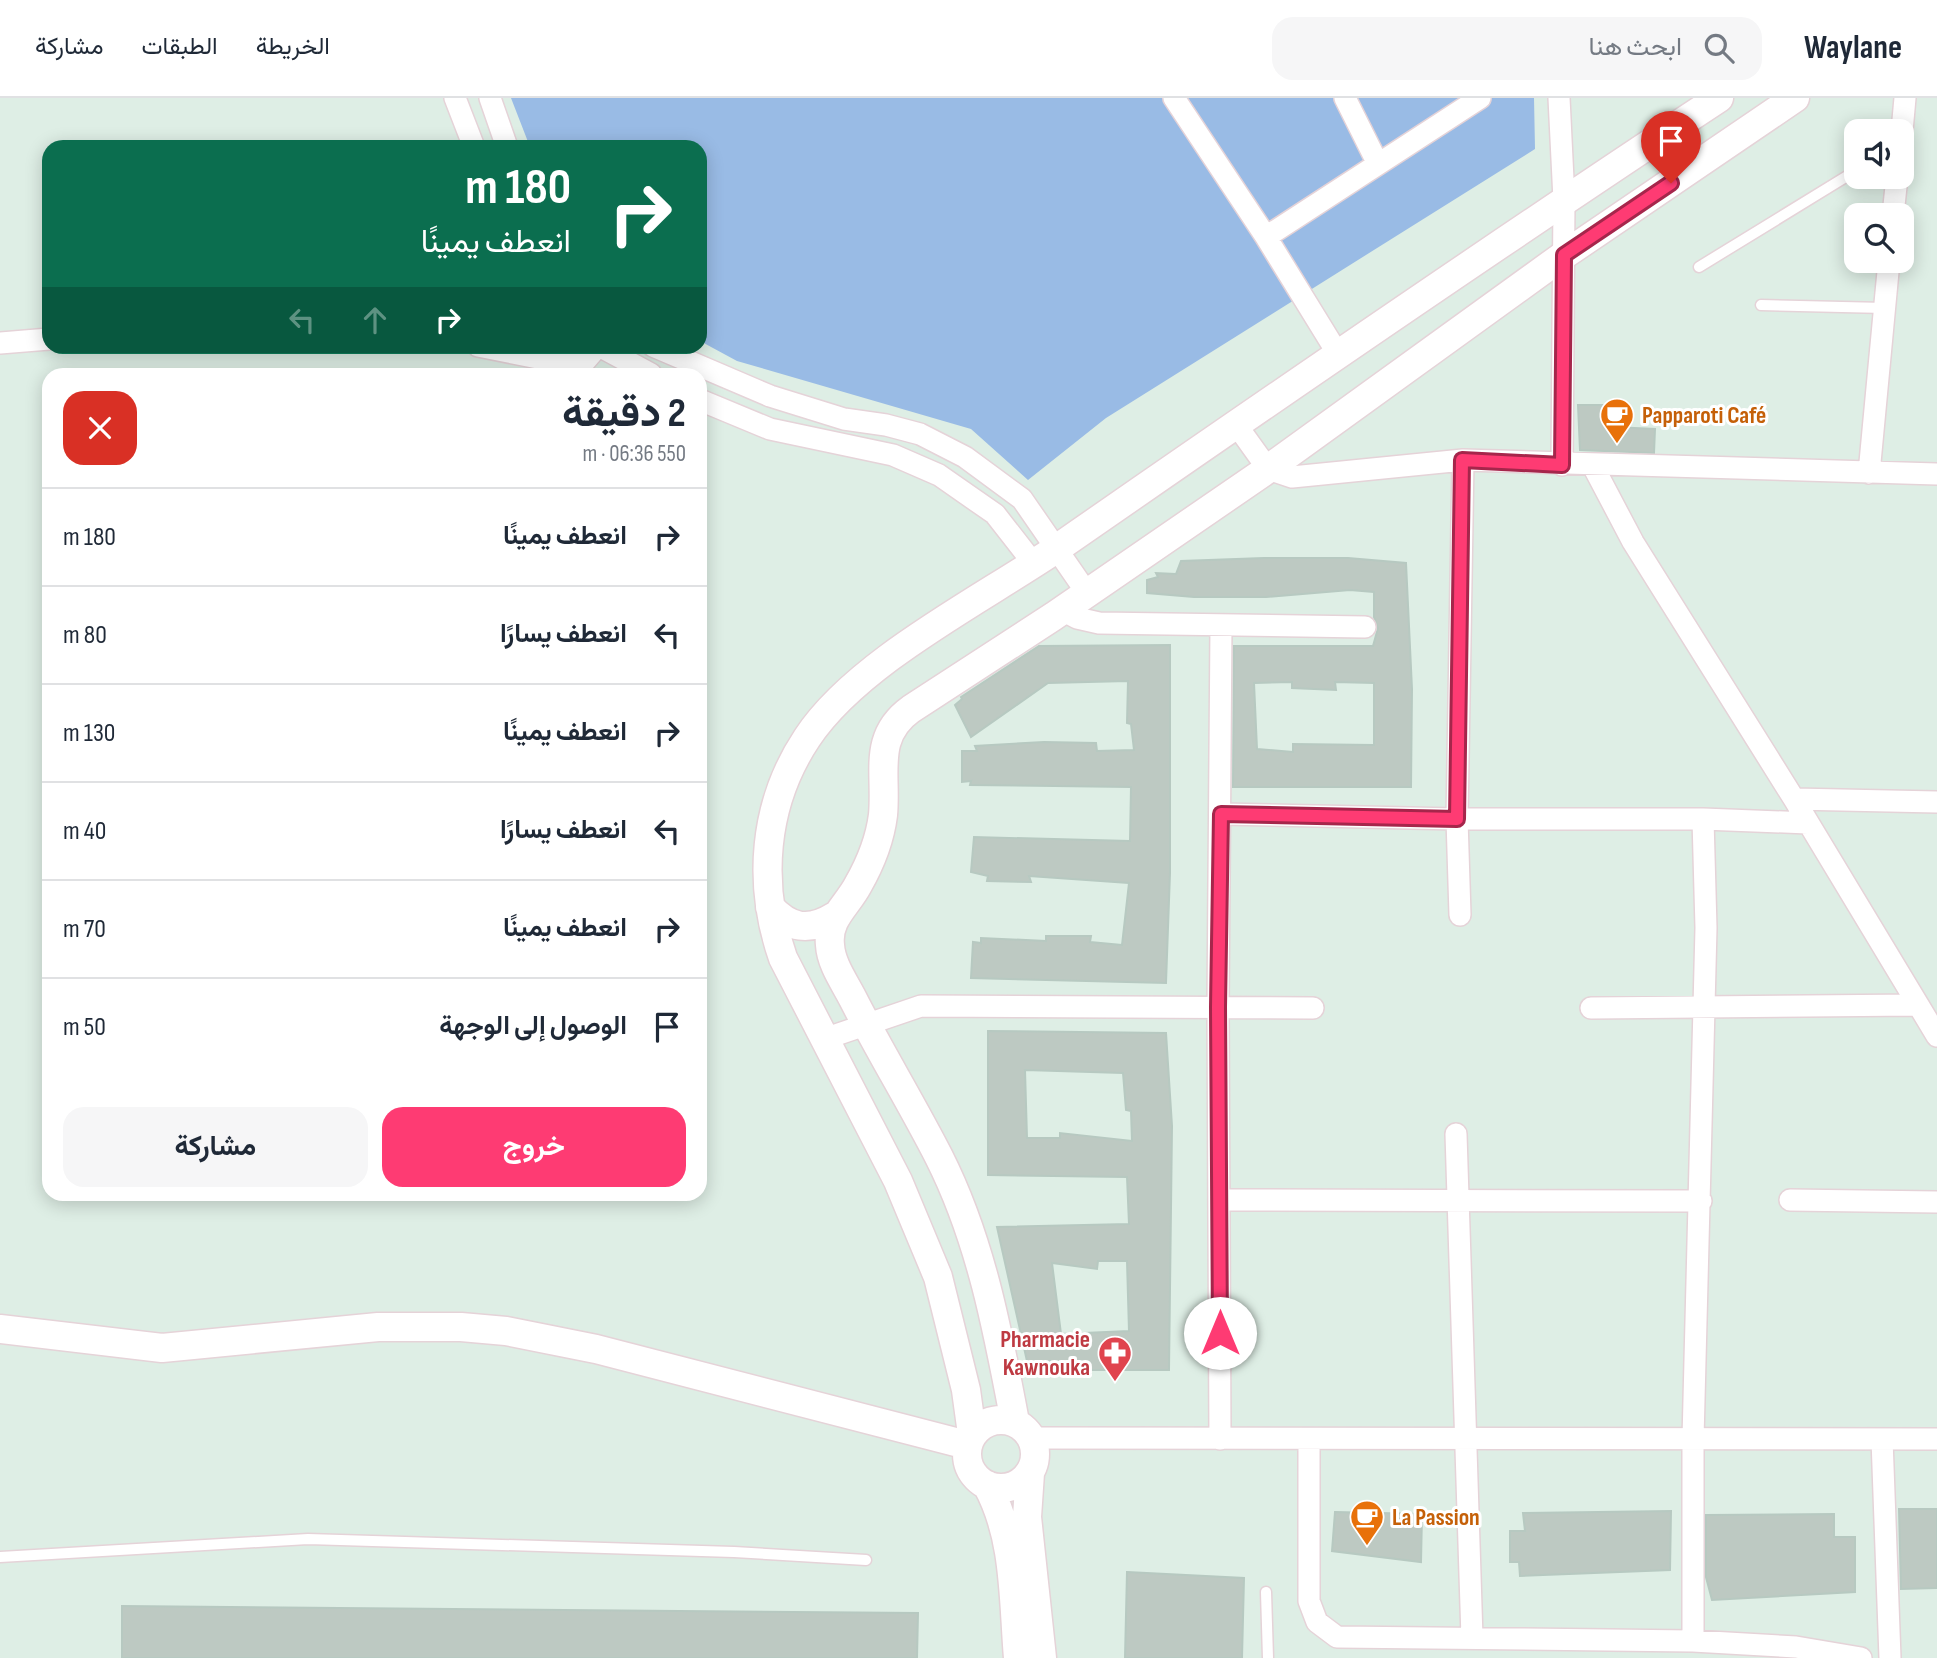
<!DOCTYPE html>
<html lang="ar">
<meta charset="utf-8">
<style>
:root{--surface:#fff;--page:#f6f6f7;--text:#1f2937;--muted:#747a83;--line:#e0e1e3;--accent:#fe3b73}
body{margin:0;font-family:"Sofia Sans Condensed",Vazirmatn,sans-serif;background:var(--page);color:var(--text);direction:rtl;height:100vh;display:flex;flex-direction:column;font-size:26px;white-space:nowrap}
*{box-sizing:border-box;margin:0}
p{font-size:23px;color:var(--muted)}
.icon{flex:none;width:38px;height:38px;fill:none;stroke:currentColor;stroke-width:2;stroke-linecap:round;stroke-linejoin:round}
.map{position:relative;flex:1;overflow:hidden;direction:ltr}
.side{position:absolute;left:42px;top:270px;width:665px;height:833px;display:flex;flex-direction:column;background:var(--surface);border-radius:21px;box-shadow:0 4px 18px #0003;direction:rtl}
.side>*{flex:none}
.hud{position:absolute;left:42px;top:42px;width:665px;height:214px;border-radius:21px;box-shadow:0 4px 18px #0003;direction:rtl;background:#0b6e4f;color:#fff;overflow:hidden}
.tools{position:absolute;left:1844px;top:21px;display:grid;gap:14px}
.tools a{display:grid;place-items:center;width:70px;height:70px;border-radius:14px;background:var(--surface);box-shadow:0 4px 18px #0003;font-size:35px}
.pin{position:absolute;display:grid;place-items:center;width:60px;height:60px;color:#fff;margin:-72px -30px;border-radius:50% 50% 50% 0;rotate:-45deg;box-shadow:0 0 7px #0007}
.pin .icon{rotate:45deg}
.me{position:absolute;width:77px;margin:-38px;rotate:0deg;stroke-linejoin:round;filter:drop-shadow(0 0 5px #0008)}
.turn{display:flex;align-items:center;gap:24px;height:147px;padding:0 21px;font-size:32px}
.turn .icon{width:91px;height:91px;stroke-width:2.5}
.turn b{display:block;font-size:49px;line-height:60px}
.lanes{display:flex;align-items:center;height:66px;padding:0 21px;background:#0003;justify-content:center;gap:35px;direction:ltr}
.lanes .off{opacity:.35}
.round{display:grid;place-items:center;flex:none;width:74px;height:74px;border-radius:21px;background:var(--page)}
.headline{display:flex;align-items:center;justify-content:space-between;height:119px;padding:0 21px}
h1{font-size:42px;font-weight:700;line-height:52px}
.action{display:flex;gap:14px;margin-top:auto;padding:14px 21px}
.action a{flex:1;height:80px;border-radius:21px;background:var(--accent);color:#fff;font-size:28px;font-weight:700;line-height:80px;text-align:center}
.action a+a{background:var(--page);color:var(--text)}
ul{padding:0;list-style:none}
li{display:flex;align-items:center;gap:21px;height:98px;padding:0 21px;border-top:2px solid var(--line)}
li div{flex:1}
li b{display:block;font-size:26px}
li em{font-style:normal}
header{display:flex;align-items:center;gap:42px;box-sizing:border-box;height:98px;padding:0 35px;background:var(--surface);border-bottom:2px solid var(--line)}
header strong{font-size:33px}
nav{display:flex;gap:38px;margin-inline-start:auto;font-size:24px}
.search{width:490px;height:63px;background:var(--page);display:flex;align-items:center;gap:18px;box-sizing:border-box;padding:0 24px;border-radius:21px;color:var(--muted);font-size:26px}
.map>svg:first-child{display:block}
.grass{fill:#99bbe5}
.building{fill:#bdc9c2;stroke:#b7c9c1;stroke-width:2;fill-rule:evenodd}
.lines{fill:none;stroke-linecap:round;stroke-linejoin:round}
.service-casing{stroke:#e5d3d8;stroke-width:13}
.minor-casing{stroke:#e5d3d8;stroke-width:24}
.tertiary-casing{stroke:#e5d3d8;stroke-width:31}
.service{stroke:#fff;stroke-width:10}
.minor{stroke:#fff;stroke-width:21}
.tertiary{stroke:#fff;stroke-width:28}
.route-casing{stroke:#a5264b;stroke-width:18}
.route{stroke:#fe3b73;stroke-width:12}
.labels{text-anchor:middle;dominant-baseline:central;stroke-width:6;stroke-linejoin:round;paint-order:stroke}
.food-label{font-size:24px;font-weight:bold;fill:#c56008;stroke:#fff;text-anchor:start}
.health-label{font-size:24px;font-weight:bold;fill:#be3a42;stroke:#fff;text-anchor:end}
</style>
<header>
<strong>Waylane</strong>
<div class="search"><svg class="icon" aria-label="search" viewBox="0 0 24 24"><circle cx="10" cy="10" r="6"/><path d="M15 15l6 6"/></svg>ابحث هنا</div>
<nav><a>الخريطة</a><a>الطبقات</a><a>مشاركة</a></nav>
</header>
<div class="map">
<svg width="1937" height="1560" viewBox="0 0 1937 1560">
<rect width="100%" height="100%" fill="#deeee5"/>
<path class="grass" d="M511,0H1534L1535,51L1106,320L1028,382L971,331L737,263L700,243V49H530Z"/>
<path class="building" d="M1578,307H1613V329L1655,331L1654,355L1580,352Z
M1264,460H1348L1406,465L1412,591L1411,689H1233L1234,548H1373L1378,530L1374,519V494L1350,492L1266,499H1194L1147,495V482L1158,479L1156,475L1176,476L1181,463ZM1292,584V590L1336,592L1335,584L1374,585V647L1293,646V654L1257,651L1254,585Z
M1170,547V775L1166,885L971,880L973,844L981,845V840L1046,843V838H1091L1090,844L1122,847L1129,785L1029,778L1031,784L987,783L988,778L971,774L974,739L1130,743L1131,689L970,687L971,683L962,684V653H977L975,648L1044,644L1096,645L1097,653L1134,652L1131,626L1127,625L1128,583L1048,585L971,639L955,607L962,601L961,599L1039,548Z
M988,933L1166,935L1172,1028L1169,1272H1029L997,1129L1129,1126L1127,1079L988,1077ZM1025,972L1123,975L1126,1012L1131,1013L1132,1043L1060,1035V1040H1027ZM1098,1163H1127L1129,1233L1061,1236L1052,1165L1097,1171Z
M1899,1411H1937V1490L1901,1491Z
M1671,1413L1670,1472L1520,1478L1519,1464H1510V1433H1525L1523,1415Z
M1335,1414L1422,1416L1421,1464L1332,1453Z
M1834,1416V1439H1855V1494L1712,1502L1706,1479V1417Z
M1127,1474L1244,1480L1242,1560H1125Z
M122,1508L918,1515L917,1560H122Z"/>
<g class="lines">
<g class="service-casing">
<path id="service" d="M1699,169L1857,72
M1761,207L1885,210
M0,1459L308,1441L734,1454L866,1462
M1266,1494L1268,1560"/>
</g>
<g class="minor-casing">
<path id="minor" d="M455,0L474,49
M490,0L507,49
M1174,0L1266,139L1338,256
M1345,0L1377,64
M1559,0L1564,102L1562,367
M1902,33L1905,0
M1893,117L1897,79
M1266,139L1480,0
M0,245L49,241
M478,248L568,266L585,263L598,248
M599,248L651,276
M653,248L770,298L844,321L886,327L920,336L965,359L1022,401L1087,495
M700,302L770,331L893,357L939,377L995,416L1034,466
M1235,325L1268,371L1292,379L1463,362L1937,376
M1593,368L1633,444L1794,701L1937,938
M1869,375L1889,163
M1062,512L1077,520L1099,525L1365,529
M1794,701L1937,704
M1221,716L1457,721H1703L1808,725
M1460,817L1457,721L1463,362
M1591,910L1916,907
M824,941L921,908L1313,910
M1456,1036L1472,1540
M1220,1102L1701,1103
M1790,1102L1937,1104
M1032,1340L1937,1341
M1220,1341L1218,909L1221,527
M1309,1341V1503L1317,1524L1337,1539L1693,1543L1796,1549L1861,1560
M1882,1341L1890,1560
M1693,1543V1341L1706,830L1703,721"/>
</g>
<g class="tertiary-casing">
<path id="tertiary" d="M770,809C790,831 809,834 835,818
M0,1231L162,1250L378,1229H461L506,1233L596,1251L967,1347
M967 1356a34 34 0 1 1 68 0a34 34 0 1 1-68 0Z
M1015,1324C998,1234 981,1142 939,1059C912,1006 880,954 853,901C845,885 831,866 830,847C827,821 847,808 858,787C870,766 880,741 883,717C887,675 872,639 911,611L1054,518L1268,371L1564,157L1795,0
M972,1336L966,1292L938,1179L898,1083L783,860C757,786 763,706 807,640C857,564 983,501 1059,449C1278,297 1497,146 1719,0
M1030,1375L1027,1419L1042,1560
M987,1387C1016,1440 1013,1501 1018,1560"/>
</g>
<use href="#service" class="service"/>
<use href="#minor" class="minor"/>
<use href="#tertiary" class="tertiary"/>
</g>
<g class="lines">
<g class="route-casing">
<path id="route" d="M1220,1235L1218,909L1221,716L1457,721L1462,362L1562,367L1564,157L1671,85"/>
</g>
<use href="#route" class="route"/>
</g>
<defs>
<g id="cafe-pin" transform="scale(1.75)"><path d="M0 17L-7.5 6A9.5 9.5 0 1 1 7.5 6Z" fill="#e8710a" stroke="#fff"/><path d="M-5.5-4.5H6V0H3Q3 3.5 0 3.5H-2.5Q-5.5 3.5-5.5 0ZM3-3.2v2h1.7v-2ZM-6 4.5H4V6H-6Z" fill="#fff"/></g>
<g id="pharmacy-pin" transform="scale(1.75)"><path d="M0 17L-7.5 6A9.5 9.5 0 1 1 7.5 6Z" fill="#e0444e" stroke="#fff"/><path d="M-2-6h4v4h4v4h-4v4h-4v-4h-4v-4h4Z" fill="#fff"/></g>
</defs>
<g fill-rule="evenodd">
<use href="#cafe-pin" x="1617" y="317"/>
<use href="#pharmacy-pin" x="1115" y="1255"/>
<use href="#cafe-pin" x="1367" y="1419"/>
</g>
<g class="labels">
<g class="food-label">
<text x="1642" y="317">Papparoti Café</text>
<text x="1392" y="1419">La Passion</text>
</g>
<g class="health-label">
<text x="1090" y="1241">Pharmacie<tspan x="1090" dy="28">Kawnouka</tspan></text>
</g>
</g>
</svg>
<div class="tools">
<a><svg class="icon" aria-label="sound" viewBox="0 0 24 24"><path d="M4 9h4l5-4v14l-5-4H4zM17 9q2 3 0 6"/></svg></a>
<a><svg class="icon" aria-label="search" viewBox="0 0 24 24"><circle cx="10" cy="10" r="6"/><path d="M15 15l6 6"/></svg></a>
</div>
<div class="pin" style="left:1671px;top:85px;background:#d93025"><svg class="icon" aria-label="arrive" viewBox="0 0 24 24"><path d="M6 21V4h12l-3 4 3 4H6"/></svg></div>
<svg class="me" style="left:1220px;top:1235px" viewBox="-20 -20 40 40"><circle r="19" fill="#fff"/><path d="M0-13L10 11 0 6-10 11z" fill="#fe3b73"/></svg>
<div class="hud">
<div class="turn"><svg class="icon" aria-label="right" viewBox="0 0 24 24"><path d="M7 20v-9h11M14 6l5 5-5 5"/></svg><div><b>180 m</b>انعطف يمينًا</div></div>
<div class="lanes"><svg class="icon off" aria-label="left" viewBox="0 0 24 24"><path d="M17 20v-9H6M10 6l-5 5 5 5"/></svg><svg class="icon off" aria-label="ahead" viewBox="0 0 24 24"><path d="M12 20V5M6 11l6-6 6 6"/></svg><svg class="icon" aria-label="right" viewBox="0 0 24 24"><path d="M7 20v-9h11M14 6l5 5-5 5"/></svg></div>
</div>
<section class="side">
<div class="headline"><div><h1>2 دقيقة</h1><p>550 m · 06:36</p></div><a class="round" style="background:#d93025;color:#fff"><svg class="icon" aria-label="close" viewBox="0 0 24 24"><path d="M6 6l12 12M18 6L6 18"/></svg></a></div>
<ul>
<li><svg class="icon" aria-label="right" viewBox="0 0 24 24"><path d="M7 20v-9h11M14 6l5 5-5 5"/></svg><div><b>انعطف يمينًا</b></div><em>180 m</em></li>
<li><svg class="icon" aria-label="left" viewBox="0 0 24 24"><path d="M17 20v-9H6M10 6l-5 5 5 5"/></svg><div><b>انعطف يسارًا</b></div><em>80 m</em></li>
<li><svg class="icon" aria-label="right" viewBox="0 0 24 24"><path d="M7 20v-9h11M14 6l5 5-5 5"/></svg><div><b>انعطف يمينًا</b></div><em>130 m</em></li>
<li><svg class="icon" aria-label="left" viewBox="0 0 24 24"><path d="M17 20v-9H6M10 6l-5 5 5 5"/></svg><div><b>انعطف يسارًا</b></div><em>40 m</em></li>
<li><svg class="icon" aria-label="right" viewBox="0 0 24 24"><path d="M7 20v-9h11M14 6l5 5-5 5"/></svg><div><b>انعطف يمينًا</b></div><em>70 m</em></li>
<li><svg class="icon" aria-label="arrive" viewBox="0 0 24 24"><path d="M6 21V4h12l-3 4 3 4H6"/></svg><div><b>الوصول إلى الوجهة</b></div><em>50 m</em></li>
</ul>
<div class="action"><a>خروج</a><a>مشاركة</a></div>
</section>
</div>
